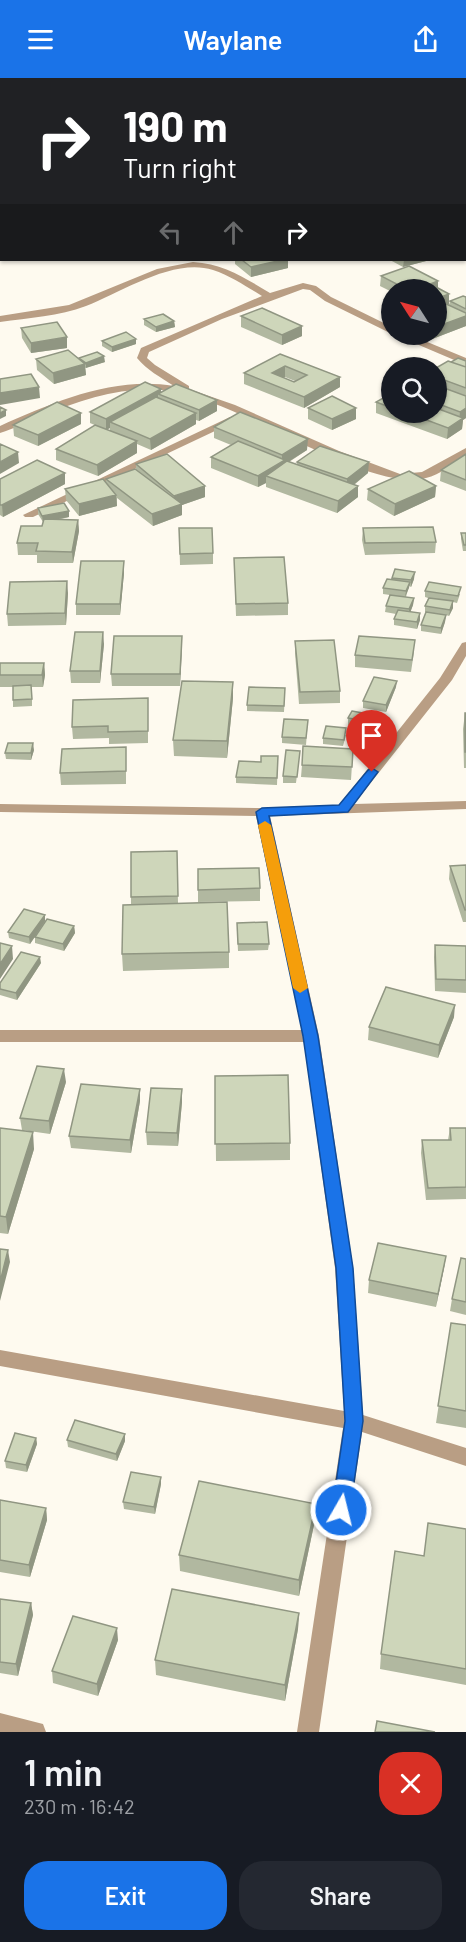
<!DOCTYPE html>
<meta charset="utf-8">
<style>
:root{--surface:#171b24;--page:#242831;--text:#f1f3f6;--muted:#9ea1a6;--accent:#1a73e8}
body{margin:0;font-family:Barlow,sans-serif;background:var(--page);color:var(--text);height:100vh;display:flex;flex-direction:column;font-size:22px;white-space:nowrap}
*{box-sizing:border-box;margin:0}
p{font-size:20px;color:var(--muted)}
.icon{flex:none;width:33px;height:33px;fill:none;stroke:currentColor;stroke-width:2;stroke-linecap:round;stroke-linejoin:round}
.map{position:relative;height:1654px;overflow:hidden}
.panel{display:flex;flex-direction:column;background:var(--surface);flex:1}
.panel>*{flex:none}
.top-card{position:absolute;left:0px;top:0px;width:466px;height:183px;box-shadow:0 2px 4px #0004;background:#202124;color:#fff;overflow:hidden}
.needle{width:39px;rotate:306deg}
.fabs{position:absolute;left:381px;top:201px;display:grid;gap:12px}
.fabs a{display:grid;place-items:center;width:66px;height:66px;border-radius:50%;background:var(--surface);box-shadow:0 2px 4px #0004;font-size:30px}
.pin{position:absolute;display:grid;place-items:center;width:51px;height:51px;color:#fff;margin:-62px -26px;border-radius:50% 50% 50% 0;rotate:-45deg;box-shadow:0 0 6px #0007}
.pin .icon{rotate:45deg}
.me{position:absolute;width:66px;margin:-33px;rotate:8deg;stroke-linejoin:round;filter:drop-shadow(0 0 4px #0008)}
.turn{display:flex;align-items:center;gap:21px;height:126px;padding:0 24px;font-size:27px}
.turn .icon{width:78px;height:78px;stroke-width:2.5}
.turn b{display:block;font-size:42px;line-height:51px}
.lanes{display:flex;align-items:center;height:57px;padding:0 24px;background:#0003;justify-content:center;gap:30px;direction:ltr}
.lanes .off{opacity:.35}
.round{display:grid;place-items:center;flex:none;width:63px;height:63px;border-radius:24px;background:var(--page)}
.summary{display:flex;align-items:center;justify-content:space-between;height:102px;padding:0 24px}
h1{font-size:36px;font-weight:600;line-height:45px}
.button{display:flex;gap:12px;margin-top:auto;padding:12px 24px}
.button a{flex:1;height:69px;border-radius:24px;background:var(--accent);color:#fff;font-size:24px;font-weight:600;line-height:69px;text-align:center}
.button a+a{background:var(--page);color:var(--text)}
header{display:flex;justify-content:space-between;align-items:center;height:78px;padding:0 24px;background:var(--accent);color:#fff;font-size:27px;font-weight:600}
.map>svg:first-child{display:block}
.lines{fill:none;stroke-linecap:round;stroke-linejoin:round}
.minor{fill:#b99e84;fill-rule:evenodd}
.wall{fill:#b1b8a0;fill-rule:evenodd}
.shaded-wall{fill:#909682}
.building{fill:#ced6ba;stroke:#909682;stroke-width:1.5;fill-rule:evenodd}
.route{fill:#1a73e8;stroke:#114b97;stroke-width:1.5}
.slow{fill:#f59e0b}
</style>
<header><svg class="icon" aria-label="menu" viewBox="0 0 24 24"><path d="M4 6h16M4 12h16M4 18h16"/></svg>Waylane<svg class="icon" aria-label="share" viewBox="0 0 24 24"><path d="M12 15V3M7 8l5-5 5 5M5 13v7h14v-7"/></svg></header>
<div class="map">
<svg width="466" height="1654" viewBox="0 0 466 1654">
<rect width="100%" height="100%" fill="#fefaef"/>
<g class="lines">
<path class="minor" d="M193,184C224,186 245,200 270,215L303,205L316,208L331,219L392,249V256L325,223L310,212L303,211L222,241L149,274L147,280L155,287L189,308V311L235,327L339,373L400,396L422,394L466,370V378C454,385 440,397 426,400C365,415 241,322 170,313C126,307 83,321 42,338C28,343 14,351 0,355V348C54,324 113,298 174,308C160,299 147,292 137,280L141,270L262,218C247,209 231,198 213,192C174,179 122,214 86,228C59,238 29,240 0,244V238L69,227L157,191Z
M393,256H408L466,280V287Z
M230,339L234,340V344L33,439H25L23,437Z
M466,564V578L452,602L354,726L466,723V731L270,738L319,958L353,1190L363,1337L466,1370V1388L362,1354L319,1654H297L343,1350L0,1288V1272L344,1333L335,1190L304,964H0V952H302L256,738L0,734V726L262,730L339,727L440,600L462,565Z
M0,1635L43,1646L46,1654H0Z"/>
</g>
<path class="wall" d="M235,182H288V190L251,199L235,186Z
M390,182H430L403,189Z
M381,198L438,211L449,227L450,223L466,219V248L427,263L414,256H436V212H392V214L380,208Z
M392,225V237L390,236V226Z
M241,238L302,248V258L282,267L241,249Z
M144,241L174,243L175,249L156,254L144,247Z
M21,250L67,270L31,275L22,260Z
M102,263L136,266L112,274L102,268Z
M280,276L340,299V309L304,330L244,306V295ZM285,299L295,303L294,304L283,300Z
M36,281H79L105,284L85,290L86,297L54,306L37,292Z
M466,283V340L463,342L462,351L447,361L376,335V324L392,315V334H436V290L451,284Z
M161,314L217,333L199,343L196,342V346L151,372L137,366V375L98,398L56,382V371L110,353V350L106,352L90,345V334Z
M308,330L356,341L332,352L308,341Z
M81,346L38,368L14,358L13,347Z
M214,349L307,372L289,384L297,387V384L368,395L354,407L358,419L337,435L266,409V405L258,409L211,390V379L231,367L214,360Z
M466,376V413L440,403L441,392Z
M136,386L205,419L182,427V437L153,448L117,420V428L79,438L66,422L65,411L106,405V401L136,392Z
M0,401L65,406L3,439L0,437Z
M436,408L435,419L394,438L367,422L368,411Z
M38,430L69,433V439L57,442H78L79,453L73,485H37V477H18L17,465L42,448L43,444L38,436Z
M179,450L213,475V486L180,487Z
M363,450L436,464L435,475L365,477L362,462Z
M461,455H466V473H463L461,461Z
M234,480L288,525V537L236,538Z
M124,483V495L120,537H76V526Z
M392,500L414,501L411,509L409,508L406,519L414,520L413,527L410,534L420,542L417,551L394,547V541L396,536L385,534L386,528L390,517L383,516V510L392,501Z
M425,513L460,516L457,525L453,524V530L449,538L446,537L445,544L441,556L421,553V547L426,534H425V528L428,520L425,519Z
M68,515L66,547L8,548L7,536Z
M182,558L180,608H112L111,596Z
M295,563L340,613V625L299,626L295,575Z
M104,566L100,605H71L70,593Z
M414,574L411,594L355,589V577Z
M0,585H44L45,597L43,609H32V628L13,629V609H0Z
M396,609L386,634L363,630V623Z
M285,610L284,634L247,633V627Z
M148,620V665L109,666V660L73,661L72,649Z
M233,620L227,680L174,678L173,662Z
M465,635H466V690H464L463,651Z
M348,640L378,644L375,651L348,647Z
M308,642L306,667L282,665V659Z
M346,657L343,668L323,666V660Z
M126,669V706L61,707L60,695Z
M353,671L351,702L301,699L302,687Z
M34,672L31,682L6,681L5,675Z
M278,678L277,707L236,705V699L261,684Z
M299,680L296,705H283V698Z
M177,773L178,825L229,874V890L123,893L122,876L131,827V819Z
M466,787V844H463L449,801L450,788Z
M198,791L260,810V823L198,824Z
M45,837V843L74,848L75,855L64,873L35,865V859L30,866L9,860L8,854Z
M237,852L269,866L268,872L238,873Z
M435,867L466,868V915L435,913L434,879Z
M41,885L17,922L0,917V905Z
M454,939L438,980L368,962L369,949Z
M215,998L290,1065V1082L216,1083Z
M66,1004L50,1056L22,1052L20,1040Z
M182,1011V1024L178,1068L147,1067L146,1054Z
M140,1023L131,1075L71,1070L69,1058Z
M0,1050L34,1071L8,1156L0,1155Z
M450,1050H466V1121L426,1122L421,1075L422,1062H448Z
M446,1178L444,1190L436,1229L368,1215L369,1202Z
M466,1181V1237L450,1233L452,1221Z
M451,1245L466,1247V1350L436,1345Z
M125,1356V1363L117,1383L68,1369L67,1362Z
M36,1360L37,1366L27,1394L6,1390L5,1383Z
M161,1406L155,1436L124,1431L123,1424Z
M0,1422L46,1430L47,1442L30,1499L0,1494Z
M316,1426L315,1442L299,1518L180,1493L179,1477Z
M466,1451V1607L380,1591L381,1576Z
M0,1521L31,1525L33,1537L18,1598L0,1595Z
M299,1535L298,1551L285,1623L156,1597L155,1582Z
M118,1562L98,1618L53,1605L52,1593Z"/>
<path class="shaded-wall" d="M282,182H288V190L251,199V189Z
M404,182H430L403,189Z
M438,203V213L436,212H415Z
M449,216V226L436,231V221Z
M466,238V248L427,263V256H436V249Z
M174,243L175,249L156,254V249Z
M302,248V258L282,267V257Z
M67,259V270L31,275V265Z
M136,261V266L112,274V269Z
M104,278L105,284L86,290V285Z
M85,286L86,297L54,306L53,295Z
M285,288V299L272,306V295Z
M340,299V309L304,330V319Z
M39,309L40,320L0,327V315Z
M161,311V317L158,316V323L110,344V350L106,352V341Z
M217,322V333L199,343V332Z
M356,330V341L332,352V341Z
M466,330V340L463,342L462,351L447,361L448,350L459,343L460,334Z
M6,332V338L0,341V335Z
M81,335V346L38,368V357Z
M196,335V346L151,372L150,361Z
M308,361L307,372L266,398V405L258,409V398L282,384V377Z
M137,363V375L98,398L97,387Z
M18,374L19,385L0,396V384Z
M369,384L368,395L347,412V401Z
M65,395V406L3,439L2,427Z
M205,408V419L182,427V437L153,448L152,436L174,428V418Z
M358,408V419L337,435L338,423Z
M436,408L435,419L394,438L395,426Z
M116,417L117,428L79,438V426Z
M69,433V439L43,444L42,438Z
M78,442L79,453L73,485L72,474Z
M124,483V495L120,537V526Z
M415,494L414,501L411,509V502Z
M67,503L68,515L66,547L65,535Z
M410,504L409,510L405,519L406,513Z
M414,520L413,527L409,538V531Z
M453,523V530L449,538L450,532Z
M420,535V542L417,551V544Z
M446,537L445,544L441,556V550Z
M103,554L104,566L100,605V593Z
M182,558V570L180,608V596Z
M44,585L45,597L43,609L42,597Z
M397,603L396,609L386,634V627Z
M233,604V620L227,680V663Z
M379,638L378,644L375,651L376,645Z
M33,665L34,672L31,682V675Z
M45,837V843L30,866L29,859Z
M74,848L75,855L64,873L63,866Z
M12,868L13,881L0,901V886Z
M40,879L41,885L17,922L16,915Z
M455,927L454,939L438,980L439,967Z
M64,991L66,1004L50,1056L49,1043Z
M140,1011V1023L131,1075L130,1062Z
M182,1011V1024L178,1068L177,1055Z
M33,1054L34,1071L8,1156L6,1139Z
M8,1172L10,1184L0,1223V1204Z
M446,1178L444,1190L436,1229L438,1216Z
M125,1356V1363L117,1383L116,1376Z
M36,1360L37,1366L27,1394L26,1387Z
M161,1399V1406L155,1436L154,1429Z
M316,1426L315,1442L299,1518V1502Z
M46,1430L47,1442L30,1499L29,1487Z
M31,1525L33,1537L18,1598L16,1586Z
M299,1535L298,1551L285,1623V1607Z
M117,1550L118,1562L98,1618L97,1606Z"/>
<path class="building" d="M242,182H282L251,189Z
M409,188L438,203L415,212H408L381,198Z
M436,209L449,216L436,221V212H430Z
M463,218L466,219V231L450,223Z
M442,224L466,235V238L436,249V226Z
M262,230L302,248L282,257L241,238Z
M163,236L174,243L156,249L144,241Z
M57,244L67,259L31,265L21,250Z
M126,254L136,261L112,269L102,263Z
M68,272L85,286L53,295L36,281Z
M97,274L104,278L86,285L79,280Z
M280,276L340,299L304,319L244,295ZM285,288L307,297L294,304L272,295Z
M458,280L466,283V289L451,284Z
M448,283L466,289V310L436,299V290Z
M31,296L39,309L0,315V301Z
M145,304L161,311L106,341L90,334Z
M176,306L217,322L199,332L158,316Z
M436,307L466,318V330L460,334L436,325Z
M392,315V330L376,324Z
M332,318L356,330L332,341L308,330Z
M156,319L196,335L150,361L110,344Z
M57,324L81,335L38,357L13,347Z
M0,329L6,332L0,335Z
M436,330L463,340L448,350L405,334H436Z
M240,334L308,361L282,377L214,349Z
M95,347L137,363L97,387L56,371Z
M238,363L285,382L258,398L211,379Z
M0,366L18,374L0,384Z
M320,368L369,384L347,401L297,384Z
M167,376L205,408L174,418L136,386Z
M466,376V402L441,392Z
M37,382L65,395L2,427H0V401Z
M287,383L358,408L338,423L266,398Z
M135,391L182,426L152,436L106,401Z
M409,393L436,408L395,426L368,411Z
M103,401L116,417L79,426L65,411Z
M64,425L69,433L42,438L38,430Z
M44,441L78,442L72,474L36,473L38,465H17L21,448H42Z
M433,449L436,464L365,465L363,450Z
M179,450H212L213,475L180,476Z
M461,455H466V467H464Z
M284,479L288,525L236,526L234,480Z
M81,483H124L120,526H76Z
M395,491L415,494L411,502L392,500Z
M387,501L410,504L406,513L383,510Z
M67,503L65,535L7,536L10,504Z
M429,504L461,509L458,518L425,513Z
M390,517L414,520L409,531L386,528Z
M429,520L453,523L450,532L425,528Z
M398,532L420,535L417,544L394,541Z
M426,534L446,537L441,550L421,547Z
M75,554H103L100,593H70Z
M114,558H182L180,596H111Z
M359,558L415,562L412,582L355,577Z
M334,562L340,613L300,614L295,563Z
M0,585H44L42,597H0Z
M374,599L397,603L386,627L363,623Z
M182,603L233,604L227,663L173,662Z
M31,607L32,621L13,622V608Z
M249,609L285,610L284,628L247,627Z
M148,620V653L108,654V648L72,649L73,622Z
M352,633L379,638L376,645L348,640Z
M465,635H466V674H465Z
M284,641L308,642L306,660L282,659Z
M326,648L346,650L344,662L323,660Z
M8,665H33L31,675H5Z
M303,668L353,671L352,689L302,687Z
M126,669V693L60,695L62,671Z
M286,672L300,673L297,699L283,698Z
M261,678H278L277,700L236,699L239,683L261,684Z
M177,773L178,818L131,819V774Z
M466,787V832H465L450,788Z
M259,790L260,810L198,812V791Z
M227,824L229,874L122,876L123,827Z
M24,831L45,837L29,859L8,854Z
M47,841L74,848L63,866L35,859Z
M267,844L269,866H238L237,845Z
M0,865L12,868L0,886Z
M435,867L466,868V902L436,901Z
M21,874L40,879L16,915L0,911V905Z
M386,909L455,927L439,967L369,949Z
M37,988L64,991L49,1043L20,1040Z
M288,997L290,1065L215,1066V998Z
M81,1006L140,1011L130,1062L69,1058Z
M151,1010L182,1011L177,1055L146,1054Z
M0,1050L33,1054L6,1139L0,1138Z
M450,1050H466V1109L428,1110L422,1062H451Z
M378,1165L446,1178L438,1216L369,1202Z
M0,1171L8,1172L0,1204Z
M461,1180L466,1181V1224L452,1221Z
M451,1245L466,1247V1333L438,1328Z
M75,1342L125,1356L116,1376L67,1362Z
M15,1355L36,1360L26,1387L5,1383Z
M131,1394L161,1399L154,1429L123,1424Z
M199,1403L316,1426L299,1502L179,1477Z
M0,1422L46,1430L29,1487L0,1482Z
M428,1445L466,1451V1591L381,1576L395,1473L424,1478Z
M172,1511L299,1535L285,1607L155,1582Z
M0,1521L31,1525L16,1586L0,1584Z
M73,1538L117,1550L97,1606L52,1593Z
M377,1643L435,1654H375Z"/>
<path class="route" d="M372,690L378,694L348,734L269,738L318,958L353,1190L363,1343L350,1432L347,1438L341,1440L334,1438L332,1432L345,1343L336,1190L303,958L256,734L262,730L339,727L368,692Z"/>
<path class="slow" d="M265,743L271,747L308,910L300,915L293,910L258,747Z"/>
</svg>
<div class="fabs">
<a><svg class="needle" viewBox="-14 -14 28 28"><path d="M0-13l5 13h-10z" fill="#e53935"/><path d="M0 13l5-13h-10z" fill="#9ea1a6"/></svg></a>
<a><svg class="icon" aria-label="search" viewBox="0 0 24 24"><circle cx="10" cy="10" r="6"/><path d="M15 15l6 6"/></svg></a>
</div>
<div class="pin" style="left:372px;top:694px;background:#d93025"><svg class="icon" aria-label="arrive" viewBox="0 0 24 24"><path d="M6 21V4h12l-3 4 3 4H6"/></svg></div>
<svg class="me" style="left:341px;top:1432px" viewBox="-20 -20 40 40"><circle r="17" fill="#1a73e8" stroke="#fff" stroke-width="3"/><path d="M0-11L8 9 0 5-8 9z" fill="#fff"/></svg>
<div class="top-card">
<div class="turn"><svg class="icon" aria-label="right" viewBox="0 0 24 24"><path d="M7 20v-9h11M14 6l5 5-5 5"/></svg><div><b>190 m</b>Turn right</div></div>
<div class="lanes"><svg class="icon off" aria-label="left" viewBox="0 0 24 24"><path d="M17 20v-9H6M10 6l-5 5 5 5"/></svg><svg class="icon off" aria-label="ahead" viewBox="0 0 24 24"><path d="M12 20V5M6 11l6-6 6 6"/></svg><svg class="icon" aria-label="right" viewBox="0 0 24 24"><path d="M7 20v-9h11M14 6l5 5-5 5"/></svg></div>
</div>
</div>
<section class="panel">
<div class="summary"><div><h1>1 min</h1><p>230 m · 16:42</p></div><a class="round" style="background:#d93025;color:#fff"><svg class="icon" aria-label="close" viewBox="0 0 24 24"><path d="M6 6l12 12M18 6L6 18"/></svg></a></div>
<div class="button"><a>Exit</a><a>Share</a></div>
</section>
